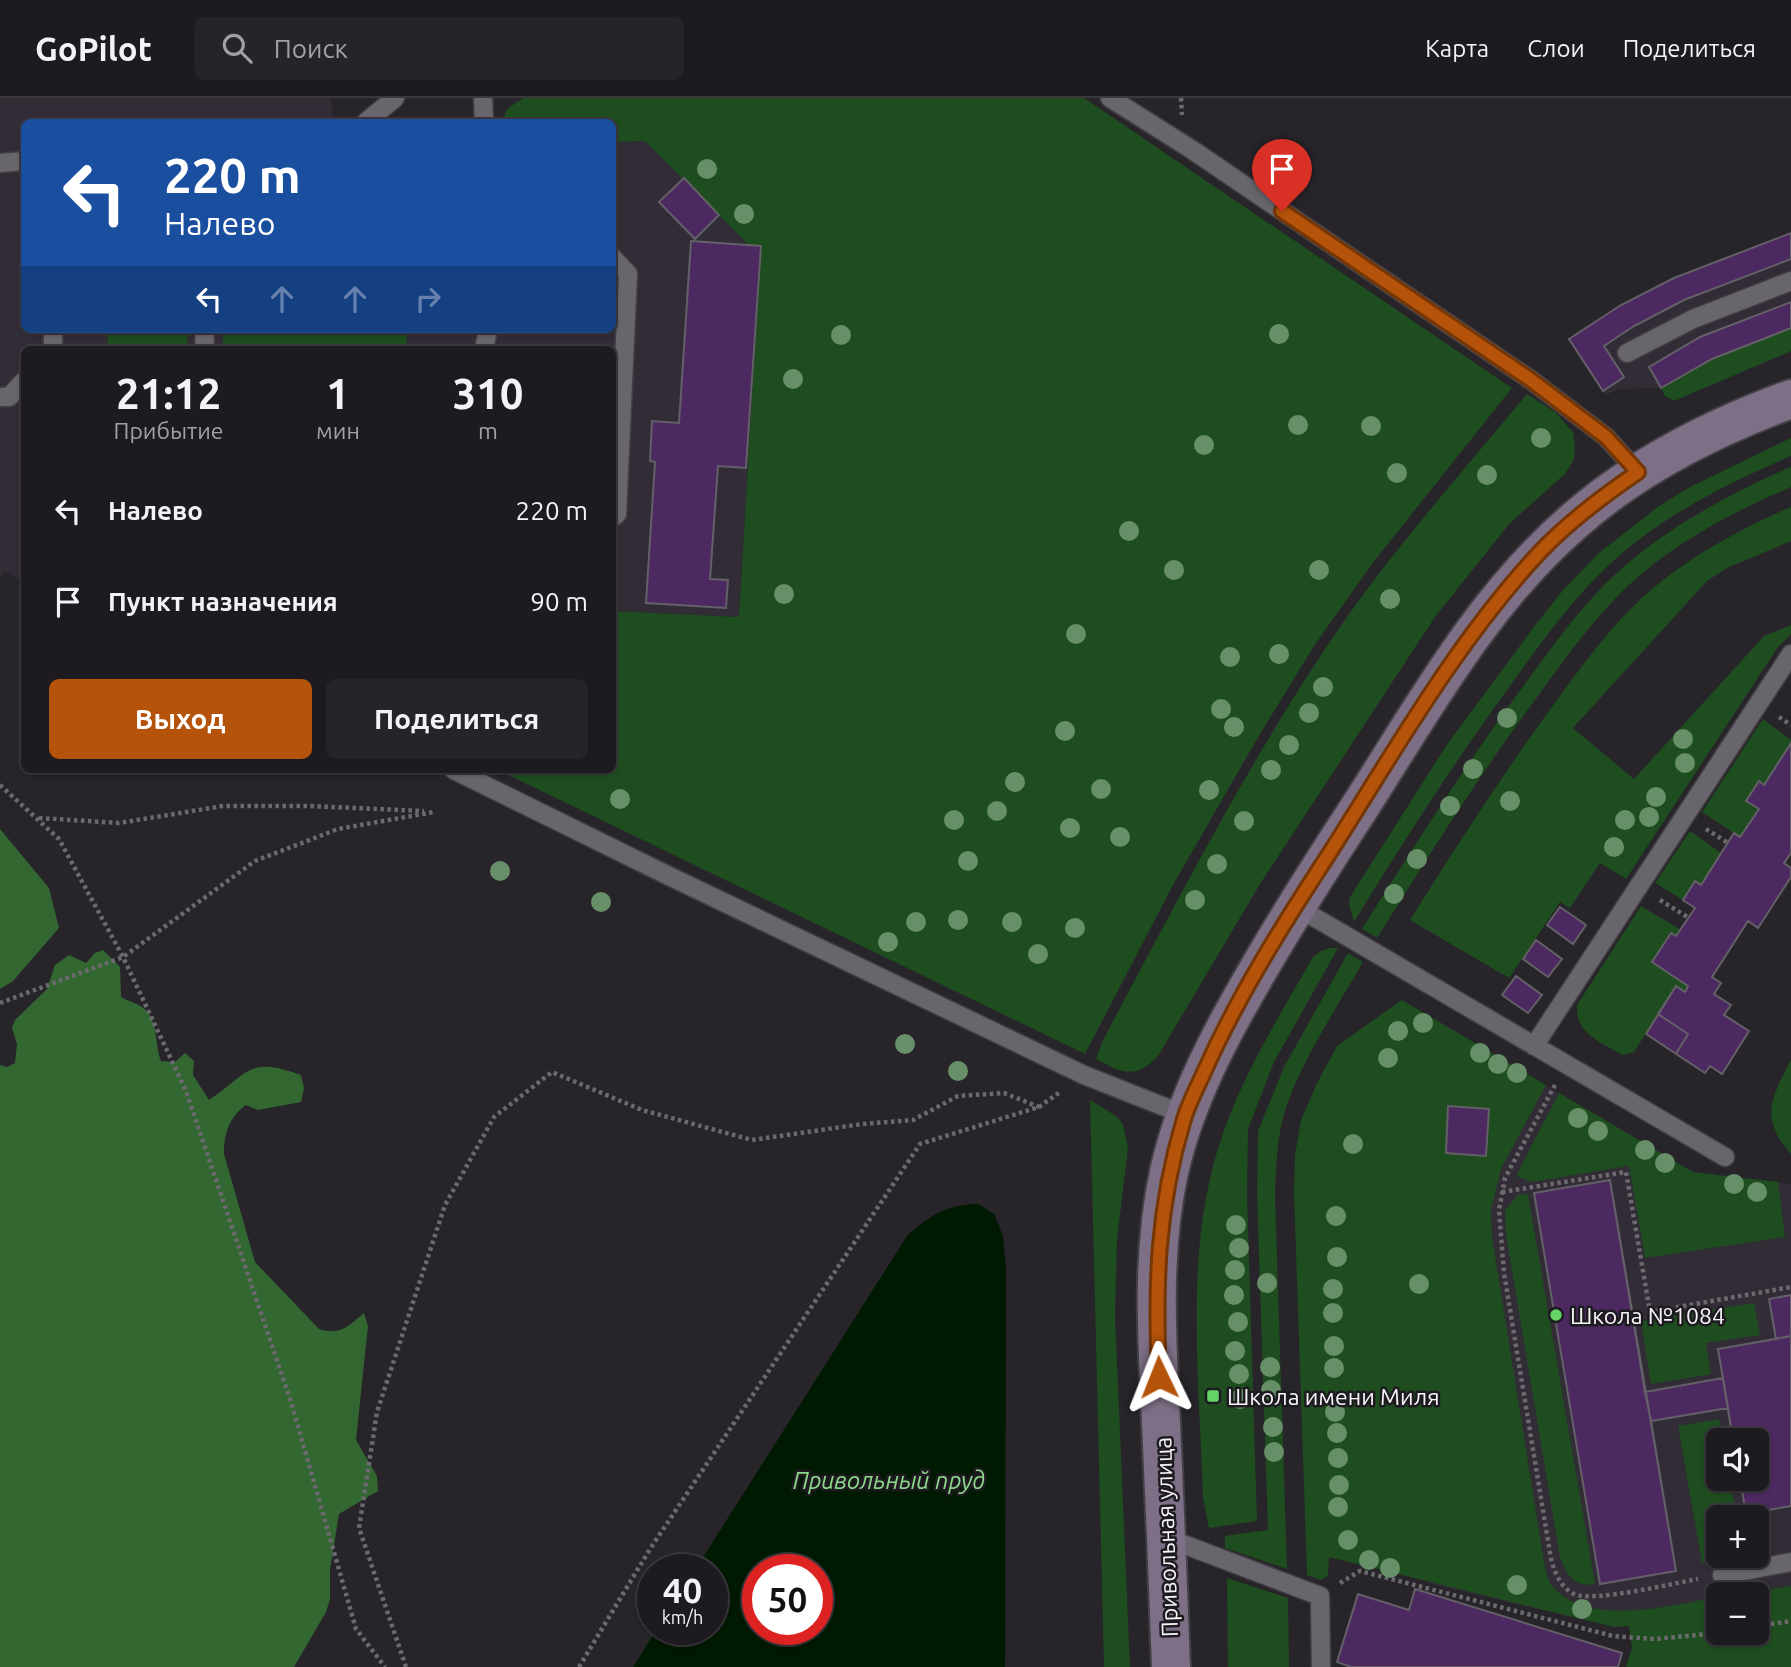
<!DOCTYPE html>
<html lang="ru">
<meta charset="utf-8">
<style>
:root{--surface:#1d1b20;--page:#252429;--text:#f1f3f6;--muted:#a0a1a5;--line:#3b393e;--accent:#b45309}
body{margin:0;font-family:Ubuntu,sans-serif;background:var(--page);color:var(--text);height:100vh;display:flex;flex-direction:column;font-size:26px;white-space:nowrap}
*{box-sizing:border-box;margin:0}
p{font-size:23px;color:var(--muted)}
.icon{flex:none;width:38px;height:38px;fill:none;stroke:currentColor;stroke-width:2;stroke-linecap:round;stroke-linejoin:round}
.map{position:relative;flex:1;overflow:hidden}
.drawer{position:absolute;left:21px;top:248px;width:595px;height:427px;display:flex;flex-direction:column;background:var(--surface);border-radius:10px;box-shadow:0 2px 5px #0004,0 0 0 2px var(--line)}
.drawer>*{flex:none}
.hud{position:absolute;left:21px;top:21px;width:595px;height:214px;border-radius:10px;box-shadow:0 2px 5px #0004,0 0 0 2px var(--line);background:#1a4fa0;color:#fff;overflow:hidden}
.buttons{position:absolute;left:1706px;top:1330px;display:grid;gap:14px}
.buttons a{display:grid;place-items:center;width:63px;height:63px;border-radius:10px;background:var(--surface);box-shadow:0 2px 5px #0004,0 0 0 2px var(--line);font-size:35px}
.speed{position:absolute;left:637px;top:1456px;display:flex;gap:14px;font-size:35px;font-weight:700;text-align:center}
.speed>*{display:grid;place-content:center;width:91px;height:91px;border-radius:50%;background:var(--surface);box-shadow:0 2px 5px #0004,0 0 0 2px var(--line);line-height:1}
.speed small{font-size:18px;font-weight:400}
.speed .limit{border:10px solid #d22;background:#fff;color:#111}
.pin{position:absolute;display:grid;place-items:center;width:60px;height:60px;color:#fff;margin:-72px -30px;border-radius:50% 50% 50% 0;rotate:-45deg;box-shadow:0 0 7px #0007}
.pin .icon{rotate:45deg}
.me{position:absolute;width:77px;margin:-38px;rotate:358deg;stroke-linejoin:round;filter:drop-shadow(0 0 5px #0008)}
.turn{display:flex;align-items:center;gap:24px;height:147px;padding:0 28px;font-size:32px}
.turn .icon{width:91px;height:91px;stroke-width:2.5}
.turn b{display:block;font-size:49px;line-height:60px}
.lanes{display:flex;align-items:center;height:66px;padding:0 28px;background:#0003;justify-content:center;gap:35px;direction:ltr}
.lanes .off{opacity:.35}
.eta{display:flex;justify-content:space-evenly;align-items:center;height:119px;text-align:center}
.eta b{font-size:42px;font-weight:700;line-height:49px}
.primary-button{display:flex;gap:14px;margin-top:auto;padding:14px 28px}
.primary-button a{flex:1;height:80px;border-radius:10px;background:var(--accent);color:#fff;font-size:28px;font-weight:700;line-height:80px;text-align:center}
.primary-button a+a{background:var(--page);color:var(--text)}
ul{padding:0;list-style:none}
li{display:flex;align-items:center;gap:21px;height:91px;padding:0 28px}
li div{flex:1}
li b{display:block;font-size:26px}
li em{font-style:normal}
header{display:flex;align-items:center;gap:42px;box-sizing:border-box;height:98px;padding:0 35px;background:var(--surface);border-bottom:2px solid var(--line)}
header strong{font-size:33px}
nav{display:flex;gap:38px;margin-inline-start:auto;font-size:24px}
.search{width:490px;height:63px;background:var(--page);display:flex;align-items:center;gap:18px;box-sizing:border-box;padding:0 24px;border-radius:10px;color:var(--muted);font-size:26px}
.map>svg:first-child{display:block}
.built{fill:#322c37;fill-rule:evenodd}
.green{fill:#1e4d1f}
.forest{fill:#326732}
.water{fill:#001901;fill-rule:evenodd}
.building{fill:#4c2961;stroke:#646067;stroke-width:2}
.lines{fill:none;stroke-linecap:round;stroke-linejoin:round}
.service-casing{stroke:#434045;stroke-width:21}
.secondary-casing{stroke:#434045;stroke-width:42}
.path{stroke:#6d6a6f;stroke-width:4.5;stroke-dasharray:3.5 3.5;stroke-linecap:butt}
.service{stroke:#69656c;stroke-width:18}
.secondary{stroke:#7d6f86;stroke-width:38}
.tree{fill:#689068}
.route-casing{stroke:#753606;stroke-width:18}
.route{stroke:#b45309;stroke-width:12}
.poi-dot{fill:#65d467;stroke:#1e1b20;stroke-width:2.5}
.labels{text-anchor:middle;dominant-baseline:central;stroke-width:5;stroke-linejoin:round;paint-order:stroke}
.poi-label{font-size:23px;fill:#f6f4f8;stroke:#1e1b20;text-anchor:start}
.street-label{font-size:23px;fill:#f6f4f8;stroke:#1e1b20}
.water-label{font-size:24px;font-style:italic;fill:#8cd78a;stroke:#1e1b20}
</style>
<header>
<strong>GoPilot</strong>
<div class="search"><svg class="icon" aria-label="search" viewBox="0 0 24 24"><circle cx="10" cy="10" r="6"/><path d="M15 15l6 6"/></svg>Поиск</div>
<nav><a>Карта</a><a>Слои</a><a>Поделиться</a></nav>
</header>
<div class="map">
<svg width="1791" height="1569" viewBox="0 0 1791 1569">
<rect width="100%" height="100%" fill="#27242a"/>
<path class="built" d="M0,0H330L334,24H24V231H612L613,44L645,43L749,146L761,148L739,519L613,513L612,252H24V485L5,473L0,480Z
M1791,135V230L1712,261L1661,290L1619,291L1606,297L1570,241L1621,207L1674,180Z
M1402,902L1693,1074L1791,1086V1505L1757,1496H1718V1515L1614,1529L1427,1485ZM1718,1342H1757V1381H1718ZM1718,1419H1757V1458H1718Z"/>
<path class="green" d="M523,0H1084L1512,290L1372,466L1314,548L1257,641L1173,787L1085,956L498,672H612L613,513L739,519L761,148L749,147L645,43L613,44L612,24H502L507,11Z
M1791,230V253L1674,303L1665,298L1661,290L1712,261Z
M107,231H187L188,252H108Z
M223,231H406L407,252H223Z
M1527,296L1555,314L1573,334L1575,348L1574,361L1565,376L1510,425L1435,519L1260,786L1158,958C1136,982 1121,975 1096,961L1103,942C1173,811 1241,678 1323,554C1383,463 1457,380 1527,296Z
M1791,340V358C1726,386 1662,418 1610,466C1572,501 1542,544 1512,585C1456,662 1404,742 1354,824L1349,806L1350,799L1446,648L1533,530L1564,491L1599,455L1659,408L1690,389Z
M1791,369V389C1733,414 1675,444 1629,487C1593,521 1564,562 1535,602C1478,679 1428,759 1377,840L1362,831C1414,748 1466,666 1524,587C1553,548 1582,506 1619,473C1669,428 1729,396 1791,369Z
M1791,409V443L1727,470L1707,483L1573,630L1634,681L1764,538L1791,527V536L1778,549L1626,781L1600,765L1570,810L1560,804L1509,880L1410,822C1455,750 1501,679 1551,610C1579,572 1607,532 1642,500C1685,461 1738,432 1791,409Z
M1763,621L1791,642V645L1764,687L1759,683L1747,703L1759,711L1740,739L1702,714Z
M1690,733L1721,755L1701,787L1695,783L1683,802L1655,785Z
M1641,808L1681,832L1676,838L1670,835L1652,864L1688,888L1685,894L1676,888L1634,954L1622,957C1600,943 1575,936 1577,907Z
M1330,850H1338L1274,964L1248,1031L1247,1096L1257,1423L1209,1430L1203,1400C1200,1300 1187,1178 1210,1081C1228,1000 1273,929 1313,859L1321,853Z
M1348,855L1363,864C1338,908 1298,968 1284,1016C1277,1042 1276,1069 1275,1096L1287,1471L1225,1450V1438L1268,1432L1257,1096L1258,1033L1284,969Z
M1402,902L1546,987L1501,1071L1491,1112L1492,1139L1544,1464C1546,1472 1547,1483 1553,1489C1589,1530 1672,1507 1718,1499V1535H1757V1496H1738L1791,1488V1569H1626L1632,1550L1629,1528L1614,1529L1329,1459L1328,1478L1321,1482L1307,1477L1294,1095L1295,1057L1301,1022L1317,985L1337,948Z
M1791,962V1056C1759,1020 1771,1000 1791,962Z
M1559,995L1693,1074L1778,1084L1785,1139L1645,1160L1629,1068L1532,1084L1516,1078Z
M1090,1002L1116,1018L1123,1026L1128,1050L1117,1142L1115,1218L1130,1569H1104Z
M1528,1096L1595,1486C1574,1490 1567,1477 1560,1459L1506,1137L1505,1112L1518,1097Z
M1754,1205L1760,1237L1706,1245L1711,1276L1651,1286L1641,1223Z
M1719,1321L1723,1342H1718V1381H1730L1737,1419H1718V1458H1744L1702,1465L1678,1328Z
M1227,1480L1288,1500L1289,1569H1228Z"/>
<path class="forest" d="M0,731L49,790L59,830L13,883L0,891Z
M103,852L120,869L121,899C128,903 136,905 142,909C159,919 154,947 161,963L175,964L185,955L194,963L193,977L209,1002C250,974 248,958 301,977L304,990L301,1004L258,1012L246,1007C229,1019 224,1036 224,1056L255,1164L319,1231C341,1238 349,1227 364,1215L368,1228L356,1342L377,1378L378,1393L339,1416L330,1472V1501L326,1514L294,1569H0V967L7,969L15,965L17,946L12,930L15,922L47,891L55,867L69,857L86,865L95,855Z"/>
<path class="water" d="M978,1106L994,1116L1003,1138L1006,1172L1005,1569H633L657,1531H712V1472H695L907,1138C931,1117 945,1107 978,1106ZM758,1472H817V1531H758Z"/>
<path class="building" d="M684,80L719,117L695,141L659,104Z
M1791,135V161L1684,202L1634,228L1604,248L1624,279L1603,293L1569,241L1621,207L1674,180Z
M691,143L761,148L746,370L718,368L710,481L728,482L726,510L646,505L655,364L650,363L652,323L679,325Z
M1791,204V230L1712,261L1661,290L1649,269L1700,239Z
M1791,645V755L1784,765L1791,770V779L1758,830L1748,823L1712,879L1721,885L1714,896L1731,907L1724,917L1749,933L1722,976L1710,968L1705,975L1676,956L1688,936L1658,916L1676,888L1685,894L1688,888L1652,864L1671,835L1676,838L1695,810L1683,802L1695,783L1701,787L1734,735L1740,739L1759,711L1746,703L1759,683L1764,687Z
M1791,645V755L1784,765L1791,770V779L1758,830L1748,823L1712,879L1721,885L1714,896L1731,907L1724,917L1749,933L1722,976L1710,968L1705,975L1646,936L1676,888L1685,894L1688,888L1652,864L1671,835L1676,838L1695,810L1683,802L1695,783L1701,787L1734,735L1740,739L1759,711L1746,703L1759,683L1764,687Z
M1560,809L1586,827L1573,846L1547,827Z
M1536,842L1562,861L1548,879L1523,861Z
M1516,878L1542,897L1528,915L1502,897Z
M1448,1008L1489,1011L1486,1058L1446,1055Z
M1610,1082L1645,1294L1723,1280L1718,1251L1776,1241L1769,1201L1791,1197V1408L1746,1416L1740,1381H1757V1342H1733L1728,1310L1651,1323L1676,1473L1600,1486L1534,1095Z
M1610,1082L1676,1473L1600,1486L1534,1095Z
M1791,1197V1238L1776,1241L1769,1201Z
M1791,1238V1408L1746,1416L1740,1381H1757V1342H1733L1718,1251Z
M1723,1280L1728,1310L1651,1323L1645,1294Z
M1415,1491L1622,1555L1618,1569H1351L1337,1564L1358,1496L1409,1512Z"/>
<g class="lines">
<g class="service-casing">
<path id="service" d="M483,0L484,24
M1110,0L1191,51L1531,282L1606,339L1638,374
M366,24L395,0
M0,65L24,63
M612,159L628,176L617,416L612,420
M53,231V252
M204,231L205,252
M484,252L488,231
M1627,255L1693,221L1791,183
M0,299H9L24,283
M454,672L671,779L1084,977L1185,1017
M1295,808L1725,1059
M1534,948L1791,556
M1167,1440L1320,1498L1321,1569
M1722,1477L1791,1464"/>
</g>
<g class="secondary-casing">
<path id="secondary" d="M1171,1569C1168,1488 1165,1406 1161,1325C1157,1242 1151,1156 1169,1074C1185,1002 1221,935 1258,872C1291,815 1327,759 1363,704C1425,607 1485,500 1573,424C1636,368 1712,330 1791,301"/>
</g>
<path class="path" d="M1181,0L1182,17
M1779,619L1791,627
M0,687L59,741L123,859L186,993L291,1304L356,1531L385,1569
M39,720L119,725L223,708H308L424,713
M1706,731L1728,745
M1660,802L1689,820
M0,905L123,859L255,763L338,731L434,714
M1555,987L1505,1080L1499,1112L1504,1175L1551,1461C1555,1475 1560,1489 1574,1496C1592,1505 1674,1485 1698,1481
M1502,1094L1626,1074L1650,1214L1791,1189
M1340,1485L1360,1473L1613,1538L1655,1541L1719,1535
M1757,1528L1791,1523
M406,1569L359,1430L377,1314L445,1107L494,1019L552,974L642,1012L752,1042L862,1026L913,1022L958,998L1004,995L1039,1009
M579,1569L650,1451L920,1046L1039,1009L1060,994"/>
<use href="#service" class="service"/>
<use href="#secondary" class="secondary"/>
</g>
<g class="tree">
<circle cx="707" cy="71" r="10"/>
<circle cx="744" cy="116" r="10"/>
<circle cx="1279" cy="236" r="10"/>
<circle cx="841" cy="237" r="10"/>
<circle cx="793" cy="281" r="10"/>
<circle cx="1298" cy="327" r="10"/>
<circle cx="1371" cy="328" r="10"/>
<circle cx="1541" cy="340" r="10"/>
<circle cx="1204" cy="347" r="10"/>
<circle cx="1397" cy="375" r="10"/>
<circle cx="1487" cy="377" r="10"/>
<circle cx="1129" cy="433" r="10"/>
<circle cx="1174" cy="472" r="10"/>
<circle cx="1319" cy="472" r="10"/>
<circle cx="784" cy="496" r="10"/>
<circle cx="1390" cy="501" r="10"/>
<circle cx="1076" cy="536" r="10"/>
<circle cx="1279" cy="556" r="10"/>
<circle cx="1230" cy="559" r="10"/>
<circle cx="1323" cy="589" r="10"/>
<circle cx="1221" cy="611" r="10"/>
<circle cx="1309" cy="615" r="10"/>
<circle cx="1507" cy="620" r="10"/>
<circle cx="1234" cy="629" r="10"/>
<circle cx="1065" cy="633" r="10"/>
<circle cx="1683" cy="641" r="10"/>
<circle cx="1289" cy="647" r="10"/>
<circle cx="1685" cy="665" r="10"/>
<circle cx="1473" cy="671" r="10"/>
<circle cx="1271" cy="672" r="10"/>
<circle cx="1015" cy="684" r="10"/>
<circle cx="1101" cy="691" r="10"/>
<circle cx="1209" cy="692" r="10"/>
<circle cx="1656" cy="699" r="10"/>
<circle cx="620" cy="701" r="10"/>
<circle cx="1510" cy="703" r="10"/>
<circle cx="1450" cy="708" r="10"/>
<circle cx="997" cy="713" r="10"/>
<circle cx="1649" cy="719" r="10"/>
<circle cx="954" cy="722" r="10"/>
<circle cx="1625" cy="722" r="10"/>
<circle cx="1244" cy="723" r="10"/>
<circle cx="1070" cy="730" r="10"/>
<circle cx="1120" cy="739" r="10"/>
<circle cx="1614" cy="749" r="10"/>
<circle cx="1417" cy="761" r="10"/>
<circle cx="968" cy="763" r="10"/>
<circle cx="1217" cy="766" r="10"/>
<circle cx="500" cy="773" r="10"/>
<circle cx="1394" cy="796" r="10"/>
<circle cx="1195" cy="802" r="10"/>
<circle cx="601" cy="804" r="10"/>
<circle cx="958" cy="822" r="10"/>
<circle cx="916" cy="824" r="10"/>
<circle cx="1012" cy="824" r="10"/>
<circle cx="1075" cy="830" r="10"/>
<circle cx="888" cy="844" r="10"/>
<circle cx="1038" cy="856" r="10"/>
<circle cx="1423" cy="925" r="10"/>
<circle cx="1398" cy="933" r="10"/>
<circle cx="905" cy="946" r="10"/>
<circle cx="1480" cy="955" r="10"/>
<circle cx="1388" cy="960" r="10"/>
<circle cx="1498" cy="966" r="10"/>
<circle cx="958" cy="973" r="10"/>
<circle cx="1517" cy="975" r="10"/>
<circle cx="1578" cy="1020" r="10"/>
<circle cx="1598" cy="1033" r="10"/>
<circle cx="1353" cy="1046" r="10"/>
<circle cx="1645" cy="1052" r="10"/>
<circle cx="1665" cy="1065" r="10"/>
<circle cx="1734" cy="1086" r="10"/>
<circle cx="1757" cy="1094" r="10"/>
<circle cx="1336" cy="1118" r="10"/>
<circle cx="1236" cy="1127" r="10"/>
<circle cx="1239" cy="1150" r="10"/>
<circle cx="1337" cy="1159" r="10"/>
<circle cx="1235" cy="1172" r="10"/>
<circle cx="1267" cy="1185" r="10"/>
<circle cx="1419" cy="1186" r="10"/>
<circle cx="1333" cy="1191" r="10"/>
<circle cx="1234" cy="1197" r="10"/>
<circle cx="1333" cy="1215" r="10"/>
<circle cx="1238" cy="1224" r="10"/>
<circle cx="1334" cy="1248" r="10"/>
<circle cx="1235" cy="1253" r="10"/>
<circle cx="1270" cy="1269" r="10"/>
<circle cx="1334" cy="1270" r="10"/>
<circle cx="1239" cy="1276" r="10"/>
<circle cx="1271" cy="1292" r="10"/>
<circle cx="1240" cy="1301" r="10"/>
<circle cx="1335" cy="1314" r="10"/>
<circle cx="1273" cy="1329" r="10"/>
<circle cx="1337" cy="1335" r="10"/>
<circle cx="1274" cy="1354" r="10"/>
<circle cx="1338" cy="1360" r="10"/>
<circle cx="1339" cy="1387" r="10"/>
<circle cx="1338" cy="1409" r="10"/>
<circle cx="1348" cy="1442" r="10"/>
<circle cx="1369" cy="1462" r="10"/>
<circle cx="1390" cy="1470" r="10"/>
<circle cx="1517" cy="1487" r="10"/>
<circle cx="1582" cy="1511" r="10"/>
</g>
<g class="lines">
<g class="route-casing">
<path id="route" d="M1159,1279C1155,1186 1157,1111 1184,1021C1189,1004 1198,988 1205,972C1239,896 1284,825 1329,756C1394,654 1457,543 1539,455C1568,424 1603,398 1638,374L1606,339L1531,282L1282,113"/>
</g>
<use href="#route" class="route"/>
</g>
<g class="poi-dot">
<circle cx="1556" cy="1217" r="7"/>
<rect x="1206" y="1291" width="14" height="14" rx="3.5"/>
</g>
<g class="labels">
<g class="poi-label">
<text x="1570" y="1217">Школа №1084</text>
<text x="1227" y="1298">Школа имени Миля</text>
</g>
<g class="street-label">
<text transform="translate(1166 1439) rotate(-92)">Привольная улица</text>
</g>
<g class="water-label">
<text x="889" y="1382">Привольный пруд</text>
</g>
</g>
</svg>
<div class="buttons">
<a><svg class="icon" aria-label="sound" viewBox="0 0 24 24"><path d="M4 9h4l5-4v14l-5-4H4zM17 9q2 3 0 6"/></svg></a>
<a>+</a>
<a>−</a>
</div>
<div class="speed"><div>40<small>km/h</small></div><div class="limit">50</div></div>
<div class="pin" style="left:1282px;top:113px;background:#d93025"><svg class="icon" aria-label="arrive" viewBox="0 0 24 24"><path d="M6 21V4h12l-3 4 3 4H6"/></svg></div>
<svg class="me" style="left:1159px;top:1279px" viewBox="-20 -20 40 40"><path d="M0-17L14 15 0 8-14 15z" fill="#b45309" stroke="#fff" stroke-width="4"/></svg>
<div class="hud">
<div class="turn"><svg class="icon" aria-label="left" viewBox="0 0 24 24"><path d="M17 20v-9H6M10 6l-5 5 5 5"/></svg><div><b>220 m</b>Налево</div></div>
<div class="lanes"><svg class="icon" aria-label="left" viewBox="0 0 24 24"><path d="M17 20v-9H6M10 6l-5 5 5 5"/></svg><svg class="icon off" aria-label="ahead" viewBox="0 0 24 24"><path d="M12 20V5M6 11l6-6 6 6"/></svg><svg class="icon off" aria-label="ahead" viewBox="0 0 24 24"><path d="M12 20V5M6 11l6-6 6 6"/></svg><svg class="icon off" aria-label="right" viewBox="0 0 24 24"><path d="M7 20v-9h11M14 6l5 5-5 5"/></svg></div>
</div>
<section class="drawer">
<div class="eta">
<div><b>21:12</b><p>Прибытие</p></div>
<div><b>1</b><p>мин</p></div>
<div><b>310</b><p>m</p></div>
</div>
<ul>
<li><svg class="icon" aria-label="left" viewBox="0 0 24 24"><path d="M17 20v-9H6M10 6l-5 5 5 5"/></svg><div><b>Налево</b></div><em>220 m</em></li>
<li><svg class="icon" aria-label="arrive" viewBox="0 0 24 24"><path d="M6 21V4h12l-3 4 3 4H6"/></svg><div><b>Пункт назначения</b></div><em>90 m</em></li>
</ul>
<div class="primary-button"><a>Выход</a><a>Поделиться</a></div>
</section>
</div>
